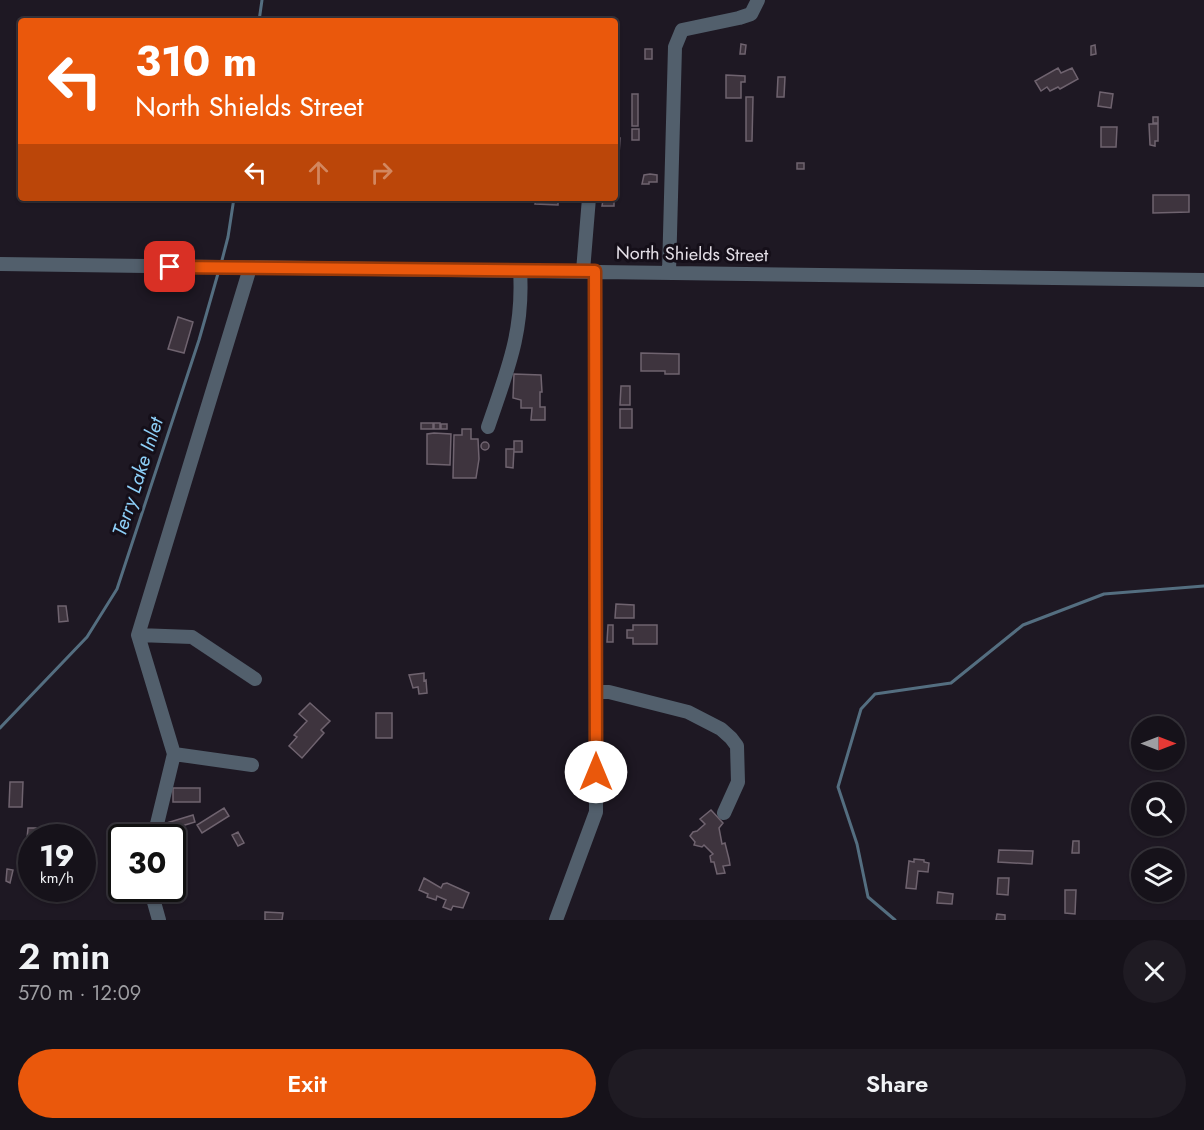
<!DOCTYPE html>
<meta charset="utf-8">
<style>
:root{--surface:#16121a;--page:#1f1b23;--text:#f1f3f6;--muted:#9e9ea2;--line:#353239;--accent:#ea580c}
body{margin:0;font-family:Jost,sans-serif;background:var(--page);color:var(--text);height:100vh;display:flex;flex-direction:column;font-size:22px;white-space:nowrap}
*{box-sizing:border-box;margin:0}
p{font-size:20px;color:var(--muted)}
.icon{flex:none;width:33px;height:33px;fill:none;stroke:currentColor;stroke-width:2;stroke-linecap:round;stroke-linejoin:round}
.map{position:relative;height:920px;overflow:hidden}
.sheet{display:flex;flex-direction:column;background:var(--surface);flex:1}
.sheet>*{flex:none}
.top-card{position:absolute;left:18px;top:18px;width:600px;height:183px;border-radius:6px;box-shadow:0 2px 4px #0004,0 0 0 2px var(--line);background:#ea580c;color:#fff;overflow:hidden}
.needle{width:39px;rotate:90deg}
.buttons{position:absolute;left:1131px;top:716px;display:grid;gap:12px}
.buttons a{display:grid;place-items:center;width:54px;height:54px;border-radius:50%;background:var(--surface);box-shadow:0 2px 4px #0004,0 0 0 2px var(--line);font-size:30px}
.speed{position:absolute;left:18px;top:824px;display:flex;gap:12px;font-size:30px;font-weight:700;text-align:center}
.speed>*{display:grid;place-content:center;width:78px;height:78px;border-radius:50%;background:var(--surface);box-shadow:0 2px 4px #0004,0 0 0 2px var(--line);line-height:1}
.speed small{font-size:15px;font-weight:400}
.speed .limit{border:3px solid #111;border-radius:9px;background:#fff;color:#111}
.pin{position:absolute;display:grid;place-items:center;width:51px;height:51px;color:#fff;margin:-26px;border-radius:12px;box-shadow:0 3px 9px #0006}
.me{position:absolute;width:66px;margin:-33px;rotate:0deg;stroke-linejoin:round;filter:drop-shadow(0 0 4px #0008)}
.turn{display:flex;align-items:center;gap:21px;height:126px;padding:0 18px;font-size:27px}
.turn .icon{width:78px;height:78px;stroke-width:2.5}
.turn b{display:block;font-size:42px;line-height:51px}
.lanes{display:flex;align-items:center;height:57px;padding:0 18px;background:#0003;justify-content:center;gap:30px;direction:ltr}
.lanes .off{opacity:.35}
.round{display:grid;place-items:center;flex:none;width:63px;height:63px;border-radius:32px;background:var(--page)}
.summary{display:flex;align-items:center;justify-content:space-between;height:102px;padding:0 18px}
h1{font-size:36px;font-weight:600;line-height:45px}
.cta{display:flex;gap:12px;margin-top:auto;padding:12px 18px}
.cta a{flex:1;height:69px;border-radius:36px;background:var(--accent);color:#fff;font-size:24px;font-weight:600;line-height:69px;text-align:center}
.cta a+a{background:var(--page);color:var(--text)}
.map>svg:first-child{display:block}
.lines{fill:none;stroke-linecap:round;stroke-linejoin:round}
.stream{stroke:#546e80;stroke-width:3}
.building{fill:#3e343e;stroke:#6f636f;stroke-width:1.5}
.minor{stroke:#525f6c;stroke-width:14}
.route-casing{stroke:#983908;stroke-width:15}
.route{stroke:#ea580c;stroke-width:10}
.labels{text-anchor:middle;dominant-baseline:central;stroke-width:6;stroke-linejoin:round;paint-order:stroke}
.street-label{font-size:18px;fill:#e5e0e8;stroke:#150f19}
.water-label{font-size:20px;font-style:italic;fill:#8ed0f9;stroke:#150f19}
</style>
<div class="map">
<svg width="1204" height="920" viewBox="0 0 1204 920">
<rect width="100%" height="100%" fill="#1e1823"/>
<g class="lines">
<path class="stream" d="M259,21L262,0
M221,264L228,237L234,198
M0,728L87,637L117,589L199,340L219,270
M895,920L868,897L857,844L838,787L861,709L875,694L951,683L1023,625L1104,594L1204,586"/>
</g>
<path class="building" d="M741,44L746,45L745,54H740Z
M1095,45L1096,54L1091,55V46Z
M645,49H652V59H645Z
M1058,68L1061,73L1072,68L1078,79L1060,89L1058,87L1050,91L1047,87L1041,91L1035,81Z
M726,75L745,76V82H741V98H726Z
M778,77H785L784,97H777Z
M1100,92L1113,94L1111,108L1098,106Z
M632,94H638V126H632Z
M746,97H753L752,141H746Z
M1153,117H1158V123H1153Z
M1149,124H1158V141H1155V146L1150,145Z
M1101,127H1117L1116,147H1101Z
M632,129H639V140H632Z
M615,138H620L619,155H615Z
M797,163H804V169H797Z
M650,174L657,175V182H649V184H642L644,175Z
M1153,195H1189V212L1153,213Z
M120,198H134L133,201H120Z
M536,198H558V205L535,204Z
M596,198H614V206H602L603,200Z
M178,317L193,322L184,353L168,349Z
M641,353L679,354V374H665V371H641Z
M514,374L541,375L542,392H540V407H545V420H531L532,408H521V400L513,398Z
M621,386H630V405H620Z
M620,409H632V428H620Z
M421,423H433V429H421Z
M434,423H440V429H434Z
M441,424H447V429H441Z
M462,429H471V439H478L479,459L476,478H453L454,435H462Z
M434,433L451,434L450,465L427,464V434Z
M514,441H522V452H514Z
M481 446a4 4 0 1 1 8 0a4 4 0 1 1-8 0Z
M506,449H514L513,468L506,467Z
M616,604L634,605V618H615Z
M58,606H66L68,621L59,622Z
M608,625H613V642H607Z
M633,625H657V644H633V638H627V630H633Z
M424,673V681L426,680L427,693L419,694L418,687L413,688L409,675Z
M310,703L330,721L321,730L324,733L302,758L289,746L297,737L294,735L307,721L299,714Z
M376,713H392V738H376Z
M10,782H23L22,807H9Z
M173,788H200V802H173Z
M224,808L229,816L202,833L197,825Z
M711,810L723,823L719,828L722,844L725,843L729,859L730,865L723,866L725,873L717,874L714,862H711L710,856L713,854L704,845L702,847L694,845L695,842L690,836L693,832L697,831L705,824L700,819Z
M193,815L195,822L162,832L160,825Z
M28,828H36V837H32V871L24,870Z
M238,832L244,843L238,846L232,835Z
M1073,841H1079V853H1072Z
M999,850L1033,851L1032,864L998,862Z
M914,859L924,860V862L929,863L928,872L918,871L916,889L906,888L909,861L914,862Z
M7,869L13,870L10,883L6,881Z
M424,878L441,888L443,884L447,883L469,893L463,908L453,906L451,910L443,907L446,900L437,896L436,900L427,897L428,894L419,890Z
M998,878H1009L1008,895L997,894Z
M1065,890H1076L1075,914L1065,913Z
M938,892L953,894L952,904L937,903Z
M265,912L283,913L282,920H265Z
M997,914L1005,915V920H996Z"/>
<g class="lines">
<path class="minor" d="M0,264L1204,280
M583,271L589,198
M669,272L675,47L682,30L739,18L751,14L758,0
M488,427C507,371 524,332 520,270
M138,635L192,637L255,679
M596,692H609L688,712L721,729L731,738L737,746L738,782L724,813
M174,754L252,765
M156,837L157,824L174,754L138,635L250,268
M152,888V895L159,920
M556,920L596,812L595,271"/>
</g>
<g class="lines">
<g class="route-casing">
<path id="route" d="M170,267L595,271L596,772"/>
</g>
<use href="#route" class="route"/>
</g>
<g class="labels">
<g class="street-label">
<text transform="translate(692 254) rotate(1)">North Shields Street</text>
</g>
<g class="water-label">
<text transform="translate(138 477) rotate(-72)">Terry Lake Inlet</text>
</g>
</g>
</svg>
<div class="buttons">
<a><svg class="needle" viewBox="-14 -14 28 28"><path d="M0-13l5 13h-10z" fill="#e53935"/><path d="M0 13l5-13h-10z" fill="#9e9ea2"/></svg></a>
<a><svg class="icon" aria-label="search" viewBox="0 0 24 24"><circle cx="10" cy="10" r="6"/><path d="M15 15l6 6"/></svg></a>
<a><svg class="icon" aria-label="layers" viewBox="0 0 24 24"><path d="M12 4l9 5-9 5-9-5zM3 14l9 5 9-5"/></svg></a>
</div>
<div class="speed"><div>19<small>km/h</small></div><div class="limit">30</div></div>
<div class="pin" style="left:170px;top:267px;background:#d93025"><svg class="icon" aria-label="arrive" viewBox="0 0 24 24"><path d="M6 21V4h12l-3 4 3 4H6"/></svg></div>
<svg class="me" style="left:596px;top:772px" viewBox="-20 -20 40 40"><circle r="19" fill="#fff"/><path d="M0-13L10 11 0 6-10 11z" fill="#ea580c"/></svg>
<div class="top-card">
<div class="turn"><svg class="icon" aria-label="left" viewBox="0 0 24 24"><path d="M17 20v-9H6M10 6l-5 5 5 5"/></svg><div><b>310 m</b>North Shields Street</div></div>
<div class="lanes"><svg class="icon" aria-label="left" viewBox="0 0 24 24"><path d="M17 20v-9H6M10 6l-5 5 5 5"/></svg><svg class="icon off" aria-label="ahead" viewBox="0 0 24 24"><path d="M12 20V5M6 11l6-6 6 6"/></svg><svg class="icon off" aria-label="right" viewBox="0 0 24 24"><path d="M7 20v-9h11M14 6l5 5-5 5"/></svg></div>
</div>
</div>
<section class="sheet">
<div class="summary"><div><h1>2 min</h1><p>570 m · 12:09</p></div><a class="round"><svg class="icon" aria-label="close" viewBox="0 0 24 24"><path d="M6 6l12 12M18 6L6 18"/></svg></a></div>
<div class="cta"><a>Exit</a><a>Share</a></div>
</section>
